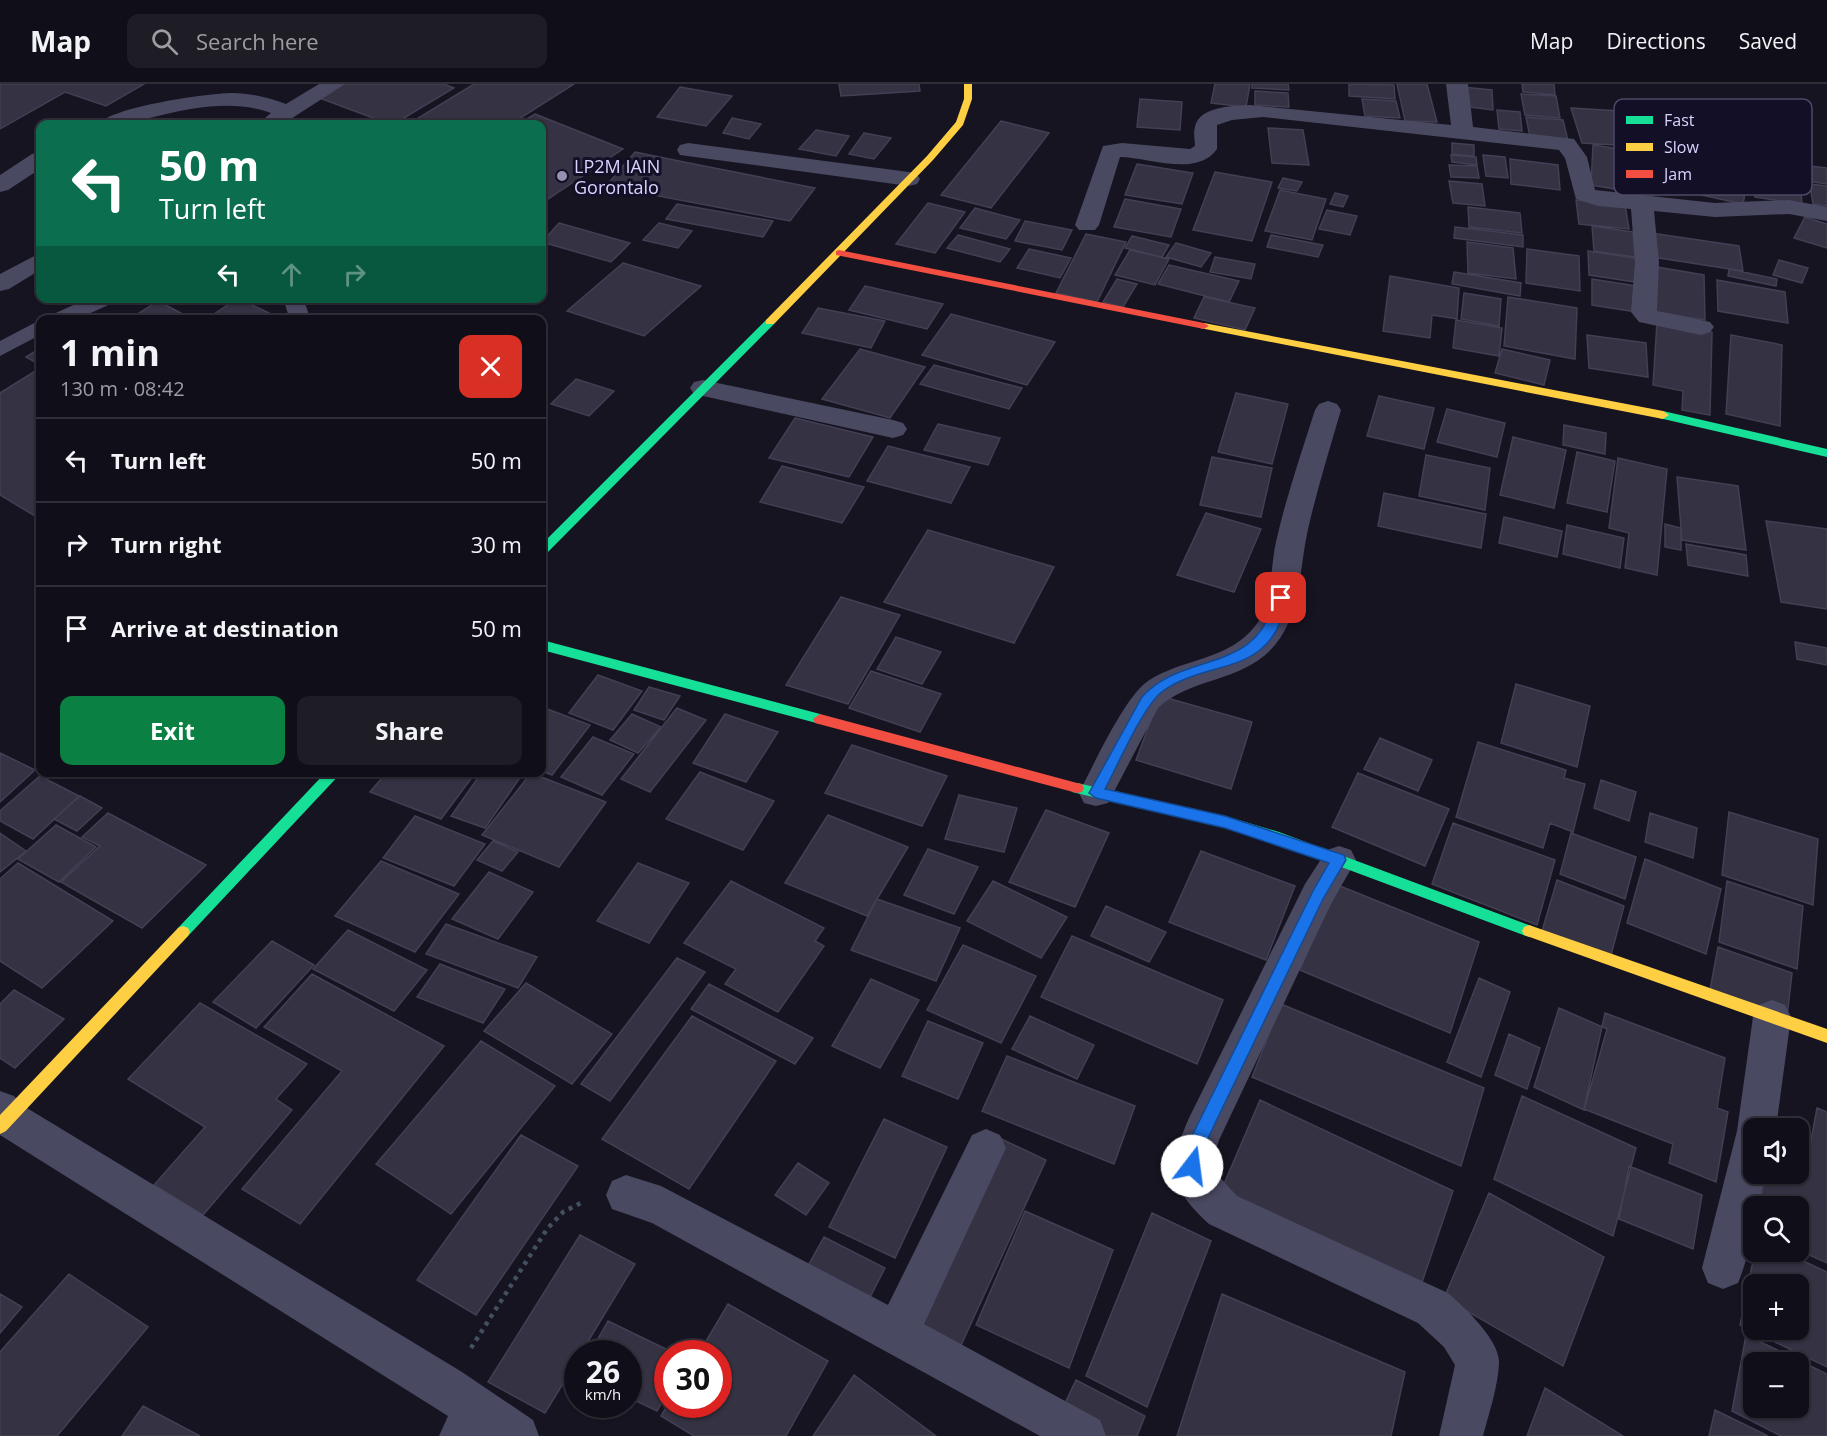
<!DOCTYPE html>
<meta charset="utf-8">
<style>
:root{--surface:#100f19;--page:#1e1d26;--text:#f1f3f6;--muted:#9c9ca2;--line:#302f38;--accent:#0b8043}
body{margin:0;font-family:"Open Sans",sans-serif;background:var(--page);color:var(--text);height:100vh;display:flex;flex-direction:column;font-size:22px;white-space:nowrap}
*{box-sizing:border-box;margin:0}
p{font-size:20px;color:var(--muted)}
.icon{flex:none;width:33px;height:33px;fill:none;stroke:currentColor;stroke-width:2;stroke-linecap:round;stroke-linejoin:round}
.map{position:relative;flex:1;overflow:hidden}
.side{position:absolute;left:36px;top:231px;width:510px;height:462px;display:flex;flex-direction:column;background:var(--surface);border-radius:12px;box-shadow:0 2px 4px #0004,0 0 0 2px var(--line)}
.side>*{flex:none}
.guide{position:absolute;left:36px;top:36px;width:510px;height:183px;border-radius:12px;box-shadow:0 2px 4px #0004,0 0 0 2px var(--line);background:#0b6e4f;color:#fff;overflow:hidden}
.fabs{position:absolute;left:1743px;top:1034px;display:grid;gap:12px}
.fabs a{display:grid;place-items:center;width:66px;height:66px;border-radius:12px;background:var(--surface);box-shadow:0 2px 4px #0004,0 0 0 2px var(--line);font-size:30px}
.speed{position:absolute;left:564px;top:1256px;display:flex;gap:12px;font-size:30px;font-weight:700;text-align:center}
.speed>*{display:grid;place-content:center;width:78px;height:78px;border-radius:50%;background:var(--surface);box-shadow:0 2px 4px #0004,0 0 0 2px var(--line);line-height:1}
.speed small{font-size:15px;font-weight:400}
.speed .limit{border:9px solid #d22;background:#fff;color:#111}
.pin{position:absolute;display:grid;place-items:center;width:51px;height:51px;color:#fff;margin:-26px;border-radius:12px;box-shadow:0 3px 9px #0006}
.me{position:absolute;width:66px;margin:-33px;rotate:15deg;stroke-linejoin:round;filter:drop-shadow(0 0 4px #0008)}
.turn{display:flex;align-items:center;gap:21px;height:126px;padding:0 24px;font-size:27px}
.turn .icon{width:78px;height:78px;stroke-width:2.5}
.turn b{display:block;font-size:42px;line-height:51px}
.lanes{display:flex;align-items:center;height:57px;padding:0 24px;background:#0003;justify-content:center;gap:30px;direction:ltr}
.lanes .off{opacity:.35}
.round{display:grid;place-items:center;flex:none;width:63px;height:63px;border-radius:12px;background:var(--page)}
.overview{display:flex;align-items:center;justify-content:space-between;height:102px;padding:0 24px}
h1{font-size:36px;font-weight:700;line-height:45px}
.action{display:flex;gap:12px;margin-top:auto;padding:12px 24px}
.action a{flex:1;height:69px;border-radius:12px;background:var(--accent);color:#fff;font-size:24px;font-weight:700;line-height:69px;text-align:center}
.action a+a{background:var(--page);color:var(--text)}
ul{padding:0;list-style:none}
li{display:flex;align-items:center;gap:18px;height:84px;padding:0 24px;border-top:2px solid var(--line)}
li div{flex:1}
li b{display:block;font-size:22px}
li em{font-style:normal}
header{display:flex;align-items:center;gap:36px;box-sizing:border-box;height:84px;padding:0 30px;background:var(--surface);border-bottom:2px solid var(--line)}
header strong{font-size:28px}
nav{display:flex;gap:33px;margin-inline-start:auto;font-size:21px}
.search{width:420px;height:54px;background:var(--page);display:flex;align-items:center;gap:15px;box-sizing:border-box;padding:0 21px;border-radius:12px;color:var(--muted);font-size:22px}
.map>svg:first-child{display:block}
.building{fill:#343243;stroke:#433f54;stroke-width:1.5;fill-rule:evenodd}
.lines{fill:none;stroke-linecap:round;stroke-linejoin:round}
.path{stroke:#44505f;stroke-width:4.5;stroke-dasharray:4 5;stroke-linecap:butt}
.lane{fill:#4a4962;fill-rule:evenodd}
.street{fill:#4a4962;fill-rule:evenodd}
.fast{fill:#16e098;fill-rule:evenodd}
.slow{fill:#ffcf43;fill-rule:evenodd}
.jam{fill:#f24e42;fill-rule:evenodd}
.route{fill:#1a73e8;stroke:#114b97;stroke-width:1.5}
.poi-dot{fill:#9591b1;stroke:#130f26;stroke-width:2}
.labels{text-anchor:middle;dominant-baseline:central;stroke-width:6;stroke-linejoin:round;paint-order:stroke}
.far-poi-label{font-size:18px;fill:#d9d4ff;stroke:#130f26;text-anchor:start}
.key{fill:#130f26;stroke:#4e4a67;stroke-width:1.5}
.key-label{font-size:16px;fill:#d9d4ff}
</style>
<header>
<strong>Map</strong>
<div class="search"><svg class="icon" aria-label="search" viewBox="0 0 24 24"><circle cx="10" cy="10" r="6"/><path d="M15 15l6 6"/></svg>Search here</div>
<nav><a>Map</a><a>Directions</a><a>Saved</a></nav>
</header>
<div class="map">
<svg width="1827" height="1352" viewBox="0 0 1827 1352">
<rect width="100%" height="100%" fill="#161421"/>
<path class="building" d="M0,0H144L106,22L65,8L0,45Z
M339,0H444L454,4L394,40H389L317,13Z
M474,0H574L511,40H427L415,36Z
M839,0H919L920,7L841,12Z
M1215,0H1250L1246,23L1211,19Z
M1252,0H1288L1289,6L1252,4Z
M1349,0L1394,1L1395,15L1349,12Z
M1397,0H1427L1437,38L1405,37Z
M1522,0H1554L1555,11L1523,8Z
M680,3L732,12L706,42L657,33Z
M1462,3L1492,6L1493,26L1461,22Z
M1255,7L1288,9L1289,23L1255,21Z
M1521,10L1556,12L1560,34L1525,31Z
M1140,15L1182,18L1180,46L1137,43Z
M1362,15L1396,17L1400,34L1365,32Z
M1571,24L1620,27L1632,62L1582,59Z
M1497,26L1520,28L1522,47L1499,45Z
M535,30L623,65L542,119V40H518Z
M1526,33L1563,36L1568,57L1530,53Z
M732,34L761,40L749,55L723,49Z
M1001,37L1049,49L991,124L941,111Z
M1268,44L1303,46L1309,81L1272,79Z
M816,46L849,52L836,72L799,65Z
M864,49L891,54L874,75L849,70Z
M1452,59L1474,61V72L1452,70Z
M1593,61L1652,70V111L1591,101Z
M635,68L684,78L815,104L790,137L606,102Z
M1451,71L1476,73L1477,81L1452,78Z
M1483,71L1505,73L1508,94L1486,92Z
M1754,74L1799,81L1802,120L1755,113Z
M1510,75L1558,81L1560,106L1511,100Z
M1707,79L1749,88L1743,120L1701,111Z
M1137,80L1193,89L1182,120L1125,111Z
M1449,81L1477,82L1479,94L1451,93Z
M1802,81L1827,84V100L1807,97Z
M1215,88L1272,98L1252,157L1193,146Z
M1283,94L1302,98L1297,107L1278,104Z
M1449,97L1482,100L1485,122L1453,119Z
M1810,100L1827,102V122L1813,120Z
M1280,106L1326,115L1312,156L1265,147Z
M1335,109L1348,112L1343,123L1330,120Z
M1125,115L1181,125L1171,153L1114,143Z
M1576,116L1625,121L1629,145L1579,140Z
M928,119L965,128L935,169L896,160Z
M677,120L773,137L763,153L666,135Z
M1468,123L1520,129L1522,149L1469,143Z
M975,124L1020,136L1006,155L960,144Z
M1327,126L1357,132L1350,151L1319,145Z
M1805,133L1827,140V164L1794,154Z
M1025,137L1072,146L1062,166L1015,157Z
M559,139L630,159L611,178L542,158Z
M659,139L692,147L678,164L643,156Z
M1592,142L1633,148L1635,173L1594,167Z
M1455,143L1523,151V163L1454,154Z
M1651,149L1739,162L1743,187L1653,173Z
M1086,150L1126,158L1097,218L1056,209Z
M958,151L1010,165L1000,178L947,164Z
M1271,151L1323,161L1318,173L1267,163Z
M1132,152L1169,161L1162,173L1125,164Z
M1467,158L1513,164L1516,195L1468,189Z
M1176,159L1211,169L1201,183L1166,173Z
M1029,165L1071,174L1060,194L1017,184Z
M1527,165L1579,172L1580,207L1526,199Z
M1130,166L1169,175L1155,201L1115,191Z
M1588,167L1641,175L1642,199L1589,191Z
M1215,173L1255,180L1251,195L1210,188Z
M1779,176L1808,184L1802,199L1773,191Z
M623,179L701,202L644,252L567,227Z
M1169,181L1239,197L1229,218L1158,200Z
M1651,182L1704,191L1705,236L1650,227Z
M1729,185L1777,195L1776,202L1728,192Z
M1454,188L1521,199L1520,212L1452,200Z
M1390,192L1459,204L1457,235L1432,231L1430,254L1383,247Z
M1117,195L1137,200L1123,223L1103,218Z
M1592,195L1636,202L1637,228L1592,221Z
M1717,196L1785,208L1788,239L1718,227Z
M865,202L943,220L927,245L849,226Z
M1464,209L1501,215L1499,242L1461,235Z
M1204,213L1255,224L1245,246L1194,234Z
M1508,213L1577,224L1575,275L1504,262Z
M238,214L273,231L267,236H205Z
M158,217L194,236H128Z
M818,224L885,237L871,264L802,249Z
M951,230L1055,258L1027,301L922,271Z
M1456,236L1502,244L1499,272L1453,264Z
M1657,238L1712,248L1710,331L1682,326L1683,307L1653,301Z
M1587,251L1646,259L1648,293L1589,284Z
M1731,251L1782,261L1780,342L1726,330Z
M40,264V281L26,273Z
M860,265L925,283L890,334L822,315Z
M1502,265L1550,276L1544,301L1495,289Z
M934,281L1022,304L1009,325L920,300Z
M40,284V435L0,411V309Z
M576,295L614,307L589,332L551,320Z
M1236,309L1288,320L1272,380L1218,368Z
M1379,312L1434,324L1424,365L1367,352Z
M1447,325L1505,339L1497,373L1437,358Z
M795,334L873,353L849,393L769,374Z
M938,340L1000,354L988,381L924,366Z
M1564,341L1606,349L1605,370L1563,361Z
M1513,353L1566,366L1554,424L1500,411Z
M888,362L970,383L951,419L867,397Z
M1577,368L1615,377L1607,428L1567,419Z
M1426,371L1490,384L1485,426L1419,412Z
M1212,373L1272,384L1261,433L1200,421Z
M1618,374L1667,385L1657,491L1625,484L1629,449L1609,444Z
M782,382L864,403L842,439L760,418Z
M1677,393L1738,402L1746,466L1682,456Z
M1384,409L1486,430L1481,464L1378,442Z
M1206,429L1261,445L1234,508L1177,491Z
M1504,433L1562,447L1557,473L1499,459Z
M1766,437L1827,445V525L1781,518Z
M1665,440L1681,444V466L1665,463Z
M1567,441L1624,454L1620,484L1563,470Z
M928,446L1054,483L1014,559L884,518Z
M1686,460L1746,471L1748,492L1688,481Z
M841,513L900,531L848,620L786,601Z
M896,553L941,568L922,600L877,585Z
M1795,558L1827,564V581L1797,575Z
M871,587L941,610L920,648L849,624Z
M598,591L642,607L613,646L569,629Z
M1516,600L1590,622L1577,683L1501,659Z
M649,603L680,612L664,636L634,626Z
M1160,612L1252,638L1231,705L1136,676Z
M542,623L590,641L552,691L542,687Z
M677,624L706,636L650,708L621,695Z
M632,630L661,643L638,669L610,656Z
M725,630L778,648L746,698L693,679Z
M593,653L634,670L602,711L561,693Z
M1380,654L1432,676L1418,707L1364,685Z
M1478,658L1566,686L1564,694L1585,700L1573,748L1550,739L1543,764L1456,733Z
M852,661L947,692L922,742L825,709Z
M0,669L35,686L0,718Z
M387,688H476L441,735L370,708Z
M482,688H524L485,744L451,732Z
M700,688L774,717L743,766L666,735Z
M531,689L606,718L559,783L482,751Z
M1358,689L1449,725L1425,782L1332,743Z
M40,692L79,712L33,755L0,737V727Z
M1601,696L1636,708L1629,737L1594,724Z
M959,711L1017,724L1004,768L945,755Z
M80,712L102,724L77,747L54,735Z
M1046,726L1109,749L1075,823L1009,798Z
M1729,728L1818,755L1813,821L1722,791Z
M108,729L206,781L142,844L61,798L100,762L82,753Z
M1650,729L1697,744L1693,774L1645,758Z
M828,731L908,763L867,832L785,799Z
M415,732L485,760L454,802L383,774Z
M1453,739L1555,776L1537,841L1432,800Z
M56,741L96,763L59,798L18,775Z
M0,749L26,767L0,788Z
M1571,749L1636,773L1625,815L1560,790Z
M493,757L518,768L502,787L477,776Z
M928,765L978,783L954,830L904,811Z
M1201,767L1295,802L1266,876L1169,838Z
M1645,775L1721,805L1706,870L1627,839Z
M381,777L459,810L415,868L335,832Z
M18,779L113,837L42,904L0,877V795Z
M638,779L689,799L649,859L597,837Z
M489,788L533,808L498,855L452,835Z
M1557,796L1624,822L1610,875L1542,847Z
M731,797L824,844L815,857L824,862L778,928L725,900L736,885L684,859Z
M993,797L1067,833L1041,874L967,837Z
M1727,797L1803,822L1797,885L1719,858Z
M1335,800L1479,858L1450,949L1300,886Z
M877,815L960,844L936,897L851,866Z
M1106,822L1166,848L1149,878L1091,852Z
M446,840L537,873L518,904L426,870Z
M348,846L427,886L394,927L313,885Z
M1072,852L1223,916L1197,980L1041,913Z
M272,857L314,881L256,944L213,918Z
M963,861L1036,892L1001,959L927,926Z
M1718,863L1792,889L1787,933L1710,906Z
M677,874L705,888L610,1017L581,1000Z
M440,880L505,905L483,939L417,913Z
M312,890L444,962L300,1140L242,1105L342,987L264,943Z
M1479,894L1510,908L1481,993L1447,978Z
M871,895L919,916L880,984L832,962Z
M526,899L612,950L572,1000L484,947Z
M709,900L813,954L795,980L691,925Z
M14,906L64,935L15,984L0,974V920Z
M200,919L307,980L276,1015L292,1026L203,1131L154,1101L205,1043L128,995Z
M1281,920L1484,1004L1461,1082L1252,993Z
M1559,924L1607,945L1584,1026L1534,1003Z
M1605,929L1725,974L1717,1024L1728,1028L1716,1098L1669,1079L1673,1060L1584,1025Z
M692,932L776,977L689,1105L602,1055Z
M1030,932L1094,961L1077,995L1012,965Z
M928,937L983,959L958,1015L902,992Z
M1509,950L1540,964L1527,1005L1495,991Z
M481,957L555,1002L451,1130L376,1080Z
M1007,972L1135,1022L1114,1080L982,1027Z
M1522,1012L1636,1064L1613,1152L1494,1095Z
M1260,1016L1453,1107L1417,1213L1218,1114Z
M1817,1024L1827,1028V1179L1798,1166V1122H1759L1766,1089H1798V1068L1808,1072Z
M884,1035L947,1063L895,1174L829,1143Z
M521,1051L578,1082L476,1231L417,1196Z
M997,1053L1046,1076L957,1270L905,1244Z
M798,1079L829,1099L806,1131L775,1111Z
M1629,1082L1702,1111L1693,1165L1619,1135Z
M1489,1109L1604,1173L1563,1282L1444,1214Z
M1025,1127L1113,1166L1069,1284L976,1241Z
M1152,1129L1211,1157L1147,1323L1086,1292Z
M580,1151L635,1180L581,1269H578V1275L545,1329L488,1298Z
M824,1153L885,1184L866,1221L804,1189Z
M1755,1167H1782L1827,1188V1283L1740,1241ZM1754,1200H1798V1245H1754Z
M69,1190L148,1243L57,1352H0V1268Z
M0,1210L22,1223L0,1249Z
M1222,1210L1405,1288L1391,1352H1177Z
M728,1220L828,1277L786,1352H694L661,1332L668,1320H718V1269H699Z
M608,1237L674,1269H668V1307L657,1327L628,1313V1269H590Z
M1746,1251L1827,1290V1352H1781L1732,1327ZM1754,1278H1798V1323H1754Z
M854,1291L936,1352H813Z
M1076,1296L1145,1332L1137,1352H1091L1058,1334Z
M1545,1304L1623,1352H1527Z
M143,1322L200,1352H122Z
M1715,1326L1768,1352H1709Z"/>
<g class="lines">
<path class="path" d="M471,1264L547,1145L563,1128L581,1119"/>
<path class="lane" d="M89,214H118L115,218L75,236H46L49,232Z
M283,214H303L311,236H290Z
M40,236V251L0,272V257Z"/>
<path class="street" d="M319,0H345L283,40H258L271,29C235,16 195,23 158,32C137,37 120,42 99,40C111,23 209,9 232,9C251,9 269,14 286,20Z
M1446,0H1468L1473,43L1574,55L1587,73L1595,106L1715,119L1789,116L1827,123V137L1789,130L1715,133L1654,127L1659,178L1657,227L1710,238L1714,243L1710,248L1701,251L1639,238L1631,228L1635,178L1631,125L1598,122L1576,115L1565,74L1559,66L1263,33L1232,36L1217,41V65C1197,94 1148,73 1120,73L1099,141L1095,146H1079L1075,141L1103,62L1122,59L1190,65L1195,62C1195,56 1193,49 1195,43C1199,22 1234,22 1250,21L1451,41Z
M688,59L909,88L917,90L920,95L917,100L909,102L680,71L677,66L680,61Z
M40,68V85L8,106L0,108V91L32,70Z
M40,169V186L9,205L0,207V190Z
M703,296L893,336L903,339L907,345L903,351L893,354L694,310L690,304L694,298Z
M1328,317L1337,320L1341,326C1330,364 1318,402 1309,441C1298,485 1303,540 1264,572C1232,598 1188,596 1158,624L1108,719L1096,722L1084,719L1079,709C1093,682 1125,612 1148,597C1182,574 1229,577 1256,541C1273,519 1270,484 1276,458C1286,413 1301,370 1315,326L1319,320Z
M1339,762L1351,766L1356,776L1331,820L1219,1056L1214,1071L1215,1088L1237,1112L1448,1209C1464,1223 1500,1256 1499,1279C1498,1303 1489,1329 1483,1352H1439L1455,1281L1444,1263L1418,1239L1209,1140C1168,1103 1168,1082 1189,1034L1305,800L1327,766Z
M1772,916L1785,921L1791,933L1776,1044H1754V1089H1766L1758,1122H1754C1754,1148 1748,1174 1738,1199L1723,1205L1708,1199L1702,1184L1737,1047L1753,933L1759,921Z
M0,1007L14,1012L22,1021L462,1288L533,1336L539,1352H439L448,1332L0,1051Z
M986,1045L1000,1051L1006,1064L924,1240L1100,1336L1106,1352H1040L652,1139L612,1125L606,1111L612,1097L626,1091L661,1102L888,1221L972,1051Z"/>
<path class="fast" d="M770,235L774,236V240L546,470L542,471V460L766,236Z
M1663,327L1827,365V373L1659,334V328Z
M542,556L820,630L827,635L820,640L542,566Z
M326,688H342L188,852L183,854L178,852L176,848L178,844Z
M1077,699L1225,732L1279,748L1534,843L1536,847L1534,851L1529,853L1277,759L1225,744L1072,708L1070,704L1072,700Z"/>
<path class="slow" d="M964,0H972V15L963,41L933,76L774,240H766V236L927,72L956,38L964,15Z
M1204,239L1663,327L1669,331L1663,335L1200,244V240Z
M1529,841L1827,945V959L1524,851L1522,847L1524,843Z
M183,842L188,844L190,848L188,852L6,1047L0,1050V1031L178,844Z"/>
<path class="jam" d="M839,166L1204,239L1209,242L1204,245L836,171V167Z
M820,630L1077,699L1082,700L1084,704L1082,708L1077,709L815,639L813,635Z"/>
</g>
<path class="route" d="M1281,510L1287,514C1273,595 1211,573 1163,607C1144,620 1117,683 1105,705L1225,732L1344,771L1346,776L1323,815L1209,1052L1198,1088L1192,1090L1186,1088L1184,1082L1189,1058L1313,807L1329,779L1225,744L1096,714L1089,709L1142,613C1182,567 1260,591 1274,514Z"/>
<circle class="poi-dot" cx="562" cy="92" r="6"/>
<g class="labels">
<g class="far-poi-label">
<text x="574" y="82">LP2M IAIN<tspan x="574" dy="21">Gorontalo</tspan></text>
</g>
</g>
<rect x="1614" y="15" width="198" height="96" rx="9" class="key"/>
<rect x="1626" y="32" width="27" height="8" fill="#16e098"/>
<rect x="1626" y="59" width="27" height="8" fill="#ffcf43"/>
<rect x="1626" y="86" width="27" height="8" fill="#f24e42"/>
<g class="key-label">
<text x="1664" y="42">Fast</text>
<text x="1664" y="69">Slow</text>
<text x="1664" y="96">Jam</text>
</g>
</svg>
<div class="fabs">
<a><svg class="icon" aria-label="sound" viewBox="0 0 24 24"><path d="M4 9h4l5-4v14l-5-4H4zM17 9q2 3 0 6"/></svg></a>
<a><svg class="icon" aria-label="search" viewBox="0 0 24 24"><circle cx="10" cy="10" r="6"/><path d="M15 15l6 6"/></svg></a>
<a>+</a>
<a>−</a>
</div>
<div class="speed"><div>26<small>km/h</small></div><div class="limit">30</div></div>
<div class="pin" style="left:1281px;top:514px;background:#d93025"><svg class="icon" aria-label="arrive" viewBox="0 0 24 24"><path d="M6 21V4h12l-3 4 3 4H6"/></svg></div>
<svg class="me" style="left:1192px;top:1082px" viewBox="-20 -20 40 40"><circle r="19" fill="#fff"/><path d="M0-13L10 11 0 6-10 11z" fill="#1a73e8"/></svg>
<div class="guide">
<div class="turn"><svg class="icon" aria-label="left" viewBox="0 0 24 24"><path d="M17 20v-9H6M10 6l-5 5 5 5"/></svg><div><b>50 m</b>Turn left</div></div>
<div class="lanes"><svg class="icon" aria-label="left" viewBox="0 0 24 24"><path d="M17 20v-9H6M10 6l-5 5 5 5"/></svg><svg class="icon off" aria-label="ahead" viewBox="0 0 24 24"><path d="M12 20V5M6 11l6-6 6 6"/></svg><svg class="icon off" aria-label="right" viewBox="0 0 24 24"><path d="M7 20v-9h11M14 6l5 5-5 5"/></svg></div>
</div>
<section class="side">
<div class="overview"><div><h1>1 min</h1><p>130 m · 08:42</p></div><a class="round" style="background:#d93025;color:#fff"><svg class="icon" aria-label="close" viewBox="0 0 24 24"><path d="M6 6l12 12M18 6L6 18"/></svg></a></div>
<ul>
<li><svg class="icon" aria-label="left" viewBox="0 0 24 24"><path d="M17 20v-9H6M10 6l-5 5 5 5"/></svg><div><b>Turn left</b></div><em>50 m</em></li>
<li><svg class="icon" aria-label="right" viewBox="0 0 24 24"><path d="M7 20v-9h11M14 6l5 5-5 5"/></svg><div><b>Turn right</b></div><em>30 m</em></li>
<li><svg class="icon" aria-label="arrive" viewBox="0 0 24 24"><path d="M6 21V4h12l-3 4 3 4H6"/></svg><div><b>Arrive at destination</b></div><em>50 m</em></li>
</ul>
<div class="action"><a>Exit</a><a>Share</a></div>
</section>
</div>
